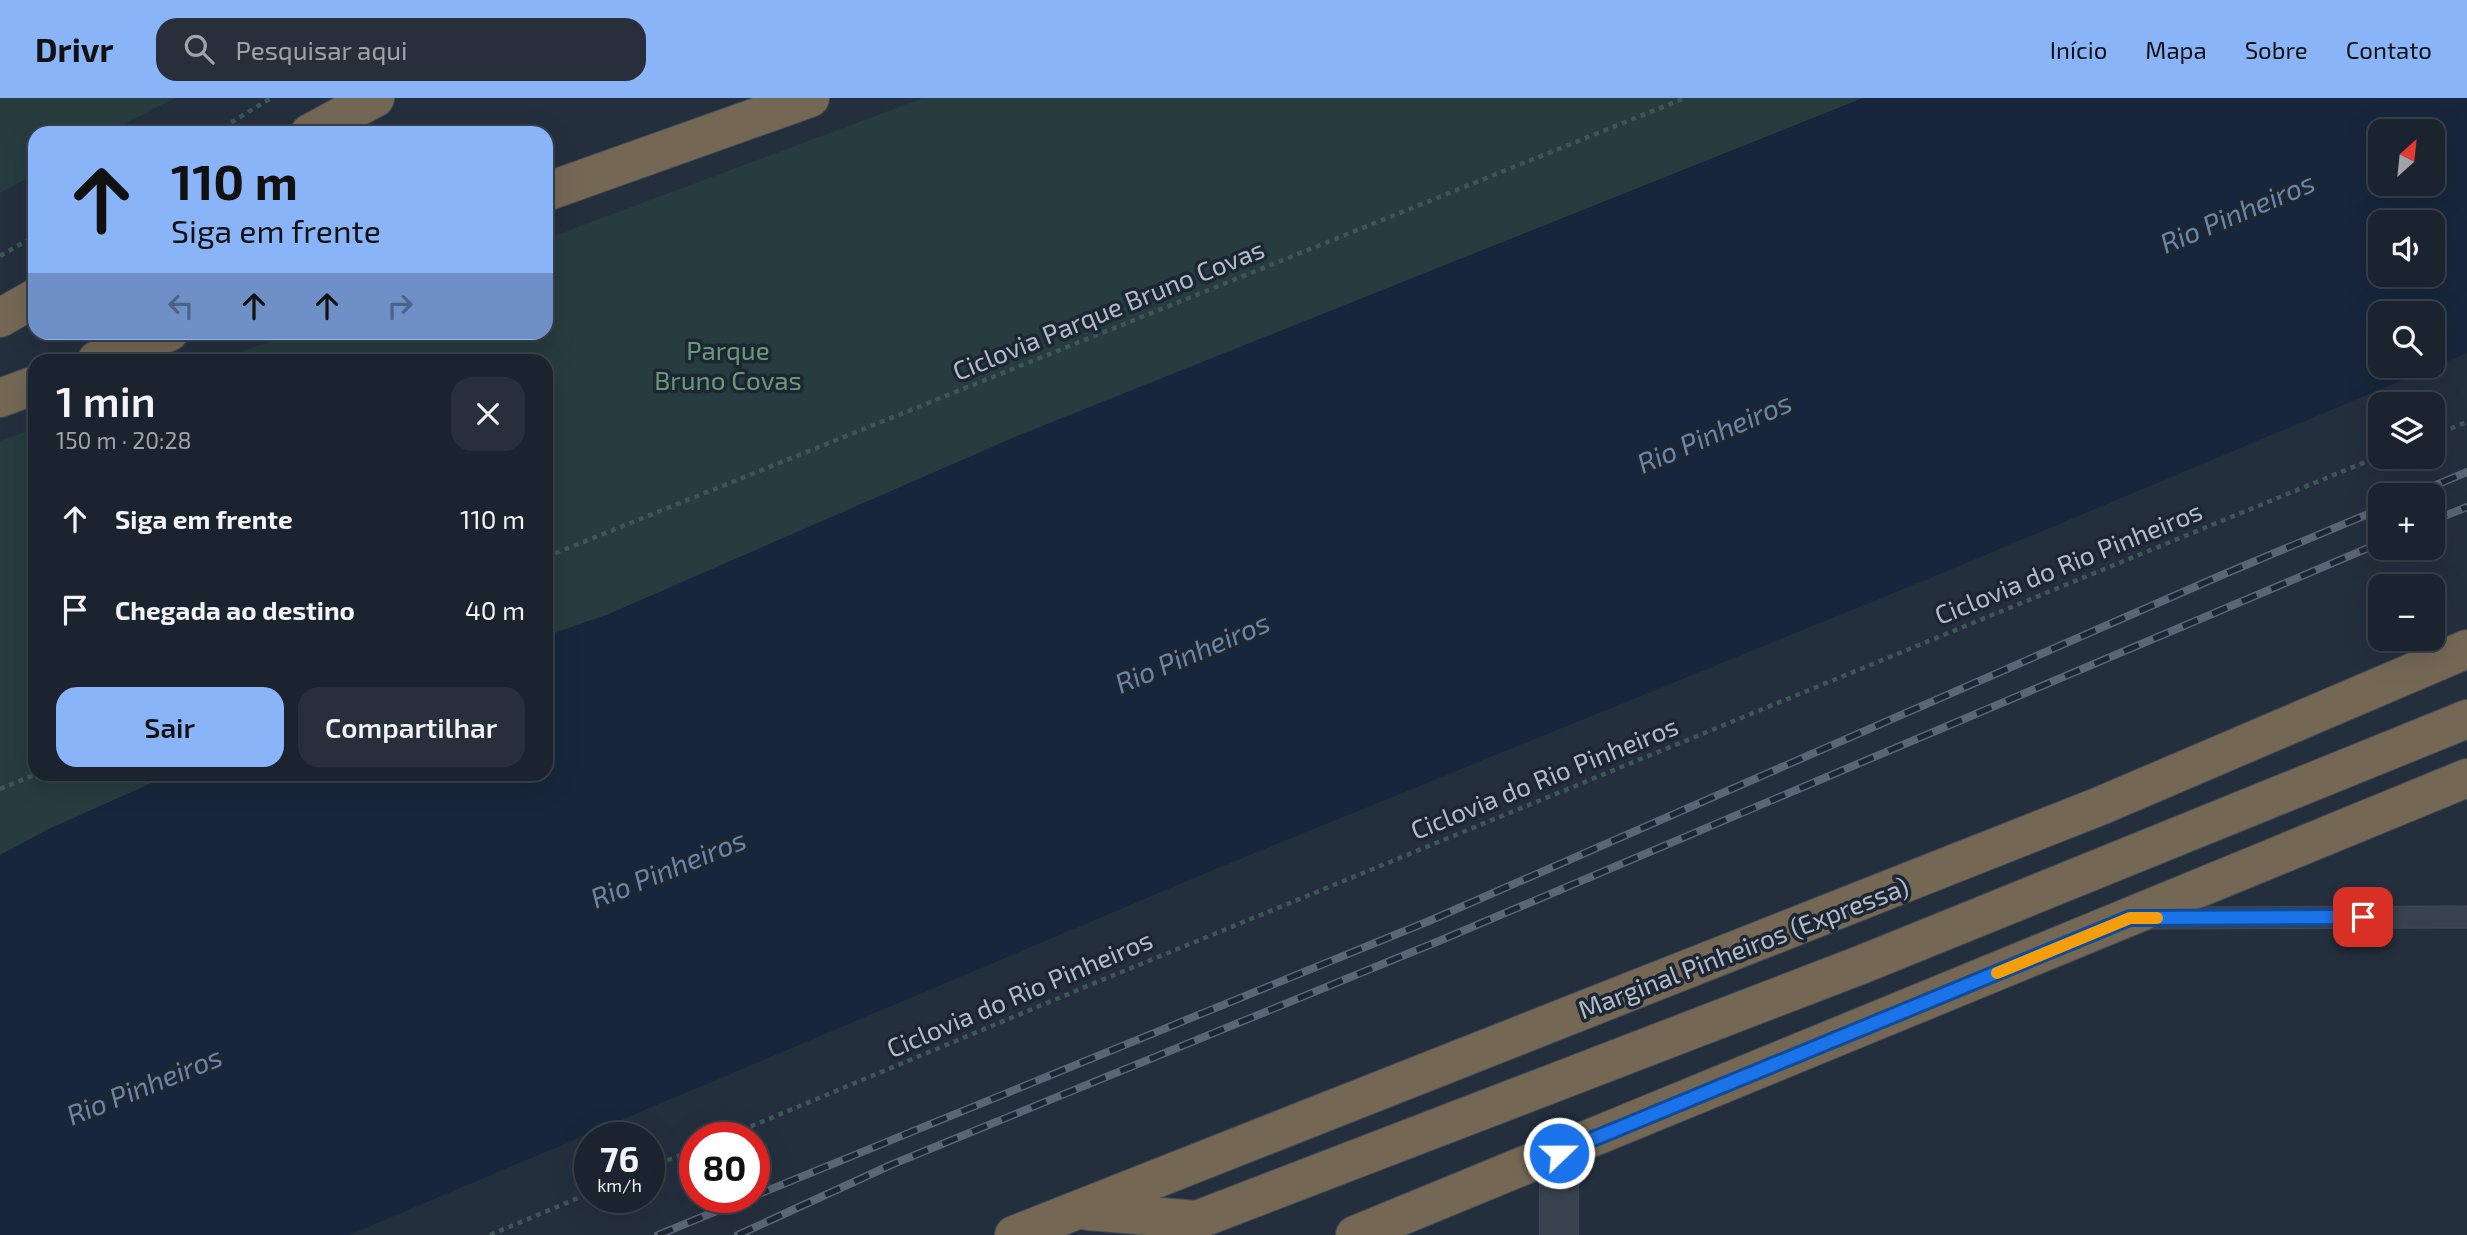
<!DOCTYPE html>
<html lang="pt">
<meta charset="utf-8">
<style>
:root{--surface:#1b232e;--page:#282f3a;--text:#f1f3f6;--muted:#a0a4aa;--line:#39404a;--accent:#8ab4f8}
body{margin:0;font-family:"Exo 2",sans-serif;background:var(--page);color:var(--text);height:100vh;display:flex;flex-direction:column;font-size:26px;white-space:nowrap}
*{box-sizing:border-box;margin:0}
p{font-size:23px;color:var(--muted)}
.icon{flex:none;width:38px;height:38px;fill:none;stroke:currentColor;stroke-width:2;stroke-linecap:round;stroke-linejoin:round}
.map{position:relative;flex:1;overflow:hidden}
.side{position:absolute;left:28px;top:256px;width:525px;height:427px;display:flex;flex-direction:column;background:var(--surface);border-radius:21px;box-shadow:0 7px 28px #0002,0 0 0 2px var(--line)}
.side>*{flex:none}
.banner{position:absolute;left:28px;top:28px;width:525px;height:214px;border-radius:21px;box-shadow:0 7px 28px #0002,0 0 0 2px var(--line);background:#8ab4f8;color:#111;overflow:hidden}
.needle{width:46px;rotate:27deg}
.tools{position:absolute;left:2368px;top:21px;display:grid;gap:14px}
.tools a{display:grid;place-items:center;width:77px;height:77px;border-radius:14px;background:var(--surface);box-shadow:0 7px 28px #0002,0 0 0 2px var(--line);font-size:35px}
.speed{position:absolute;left:574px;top:1024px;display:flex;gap:14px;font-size:35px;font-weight:700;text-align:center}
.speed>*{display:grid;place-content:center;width:91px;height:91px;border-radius:50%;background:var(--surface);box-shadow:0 7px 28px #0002,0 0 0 2px var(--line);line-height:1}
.speed small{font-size:18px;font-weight:400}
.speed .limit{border:10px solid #d22;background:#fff;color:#111}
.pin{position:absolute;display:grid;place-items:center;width:60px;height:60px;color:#fff;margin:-30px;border-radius:14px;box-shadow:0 4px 10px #0006}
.me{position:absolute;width:77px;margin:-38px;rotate:68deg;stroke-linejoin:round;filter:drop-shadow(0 0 5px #0008)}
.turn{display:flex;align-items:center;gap:24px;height:147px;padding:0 28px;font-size:32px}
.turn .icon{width:91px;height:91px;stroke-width:2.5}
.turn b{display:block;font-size:49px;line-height:60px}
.lanes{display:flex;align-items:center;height:66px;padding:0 28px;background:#0003;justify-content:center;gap:35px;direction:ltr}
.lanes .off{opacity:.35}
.round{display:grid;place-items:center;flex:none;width:74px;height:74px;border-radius:21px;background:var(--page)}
.summary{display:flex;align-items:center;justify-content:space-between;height:119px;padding:0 28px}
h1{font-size:42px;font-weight:600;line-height:52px}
.cta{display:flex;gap:14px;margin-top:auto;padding:14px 28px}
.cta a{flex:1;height:80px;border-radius:21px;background:var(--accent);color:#111;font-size:28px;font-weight:600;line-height:80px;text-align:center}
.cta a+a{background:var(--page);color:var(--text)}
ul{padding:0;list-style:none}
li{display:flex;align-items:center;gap:21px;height:91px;padding:0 28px}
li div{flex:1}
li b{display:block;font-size:26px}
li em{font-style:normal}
header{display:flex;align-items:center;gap:42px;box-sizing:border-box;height:98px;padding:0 35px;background:var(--accent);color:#111}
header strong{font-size:33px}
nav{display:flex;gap:38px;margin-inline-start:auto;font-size:24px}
.search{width:490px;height:63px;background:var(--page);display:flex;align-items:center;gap:18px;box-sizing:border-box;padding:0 24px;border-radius:21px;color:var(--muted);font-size:26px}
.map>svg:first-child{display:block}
.green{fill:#263c3f}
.water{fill:#17263c;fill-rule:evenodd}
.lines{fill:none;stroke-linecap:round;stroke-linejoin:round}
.lane-casing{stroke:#414a57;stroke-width:23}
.street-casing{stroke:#414a57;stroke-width:40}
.highway-casing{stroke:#434c59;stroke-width:40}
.path{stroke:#3f5557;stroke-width:4.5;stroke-dasharray:5 5;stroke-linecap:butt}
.lane{stroke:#38414e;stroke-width:21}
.street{stroke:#38414e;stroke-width:38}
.highway{stroke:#746855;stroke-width:38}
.rail-casing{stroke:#5a6575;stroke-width:8}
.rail{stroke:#1d2633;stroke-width:5;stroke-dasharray:16;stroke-linecap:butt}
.route-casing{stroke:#114b97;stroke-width:18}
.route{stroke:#1a73e8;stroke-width:12}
.slow{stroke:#f59e0b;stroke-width:12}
.labels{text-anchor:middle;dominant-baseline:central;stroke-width:7;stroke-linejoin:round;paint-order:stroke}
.street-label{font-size:26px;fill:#b4bcc9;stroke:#1d2633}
.park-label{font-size:26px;fill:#6b9a76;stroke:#1d2633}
.water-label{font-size:28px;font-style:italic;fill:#6d86a8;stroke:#1d2633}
</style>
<header>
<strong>Drivr</strong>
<div class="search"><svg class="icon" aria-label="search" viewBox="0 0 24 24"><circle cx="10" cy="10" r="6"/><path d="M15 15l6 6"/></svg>Pesquisar aqui</div>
<nav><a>Início</a><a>Mapa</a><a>Sobre</a><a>Contato</a></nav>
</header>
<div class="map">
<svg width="2467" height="1137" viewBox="0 0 2467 1137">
<rect width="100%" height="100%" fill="#242f3e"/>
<path class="green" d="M0,0H175L107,35H35V76L0,95Z
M923,0H1863L1022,336L609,516L546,538V262H218L293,235L546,234V141Z
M35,330V676H172L49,731L0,757V343Z"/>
<path class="water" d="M1863,0H2467V255L1928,481L1213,772L349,1137H0V757L49,731L172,676H546V538L609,516L1022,336ZM2380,33H2432V86H2380ZM2432,124V177H2380V124ZM2432,215V268H2380V215Z"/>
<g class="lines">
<g class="lane-casing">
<path id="lane" d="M2150,820L2467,819"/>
</g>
<g class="street-casing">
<path id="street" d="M1559,1137V1055"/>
</g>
<g class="highway-casing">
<path id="highway" d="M310,35L375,0
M546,94L810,0
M0,220L35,200
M97,262L169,234
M0,300L35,287
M1088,1113L1197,1122L1863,866L2467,621
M1014,1137L2100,708L2467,551
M1355,1137L2467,680"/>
</g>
<path class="path" d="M214,35L271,0
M0,158L35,138
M2432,338L2467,324
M546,459L1685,0
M0,691L36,676
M723,1040L1102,882L2380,358
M649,1070L695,1051
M490,1137L590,1095"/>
<use href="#lane" class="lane"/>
<use href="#street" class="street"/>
<use href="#highway" class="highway"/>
<g class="rail-casing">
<path id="rail" d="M2412,397L2467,374
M2432,423L2467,409
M754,1098L1429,823L2222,477L2380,411
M658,1137L751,1099
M738,1137L893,1066L1439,843L2380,445"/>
</g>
<use href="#rail" class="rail"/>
</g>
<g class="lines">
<g class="route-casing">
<path id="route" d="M1559,1055L2130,820L2363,819"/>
</g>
<use href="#route" class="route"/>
<path class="slow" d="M1997,875L2130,820H2157"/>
</g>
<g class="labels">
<g class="street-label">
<text transform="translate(1108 211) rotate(-22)">Ciclovia Parque Bruno Covas</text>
<text transform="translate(2068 464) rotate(-22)">Ciclovia do Rio Pinheiros</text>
<text transform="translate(1544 679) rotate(-22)">Ciclovia do Rio Pinheiros</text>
<text transform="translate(1743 849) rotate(-21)">Marginal Pinheiros (Expressa)</text>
<text transform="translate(1019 895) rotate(-23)">Ciclovia do Rio Pinheiros</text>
</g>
<g class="park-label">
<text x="728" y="251">Parque<tspan x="728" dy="30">Bruno Covas</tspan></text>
</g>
<g class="water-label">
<text transform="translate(2237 114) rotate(-23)">Rio Pinheiros</text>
<text transform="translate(1714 334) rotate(-23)">Rio Pinheiros</text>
<text transform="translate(1192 554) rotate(-23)">Rio Pinheiros</text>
<text transform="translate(668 770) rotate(-22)">Rio Pinheiros</text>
<text transform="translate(144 987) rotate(-22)">Rio Pinheiros</text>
</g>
</g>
</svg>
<div class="tools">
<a><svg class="needle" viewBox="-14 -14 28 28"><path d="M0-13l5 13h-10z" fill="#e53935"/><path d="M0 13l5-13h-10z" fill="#a0a4aa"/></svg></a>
<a><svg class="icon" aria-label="sound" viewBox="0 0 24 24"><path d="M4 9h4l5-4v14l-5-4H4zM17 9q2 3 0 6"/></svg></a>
<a><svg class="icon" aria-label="search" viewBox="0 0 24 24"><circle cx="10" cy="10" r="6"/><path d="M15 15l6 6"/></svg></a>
<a><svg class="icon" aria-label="layers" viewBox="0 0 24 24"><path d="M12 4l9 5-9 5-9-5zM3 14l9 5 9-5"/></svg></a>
<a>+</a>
<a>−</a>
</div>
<div class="speed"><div>76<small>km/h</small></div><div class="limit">80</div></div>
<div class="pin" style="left:2363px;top:819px;background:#d93025"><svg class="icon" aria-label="arrive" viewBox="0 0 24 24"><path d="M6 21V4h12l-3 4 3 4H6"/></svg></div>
<svg class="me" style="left:1559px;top:1055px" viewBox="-20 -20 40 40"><circle r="17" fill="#1a73e8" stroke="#fff" stroke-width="3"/><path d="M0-11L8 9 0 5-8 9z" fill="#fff"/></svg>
<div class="banner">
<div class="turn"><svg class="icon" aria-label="ahead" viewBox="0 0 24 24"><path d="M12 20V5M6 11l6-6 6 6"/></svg><div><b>110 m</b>Siga em frente</div></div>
<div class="lanes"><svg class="icon off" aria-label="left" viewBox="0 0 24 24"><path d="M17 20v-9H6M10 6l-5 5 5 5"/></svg><svg class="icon" aria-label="ahead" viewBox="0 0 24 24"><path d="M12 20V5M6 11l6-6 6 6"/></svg><svg class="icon" aria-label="ahead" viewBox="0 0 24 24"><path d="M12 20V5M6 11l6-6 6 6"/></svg><svg class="icon off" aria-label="right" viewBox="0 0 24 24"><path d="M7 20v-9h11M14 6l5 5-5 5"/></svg></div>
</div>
<section class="side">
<div class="summary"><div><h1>1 min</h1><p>150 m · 20:28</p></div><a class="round"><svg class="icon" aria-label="close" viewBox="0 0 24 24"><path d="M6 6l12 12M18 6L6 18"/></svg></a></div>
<ul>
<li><svg class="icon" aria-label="ahead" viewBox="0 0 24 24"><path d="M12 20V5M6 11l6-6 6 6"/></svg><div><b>Siga em frente</b></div><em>110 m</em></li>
<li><svg class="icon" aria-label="arrive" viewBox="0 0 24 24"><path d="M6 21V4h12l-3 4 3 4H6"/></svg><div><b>Chegada ao destino</b></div><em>40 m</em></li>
</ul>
<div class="cta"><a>Sair</a><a>Compartilhar</a></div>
</section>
</div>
